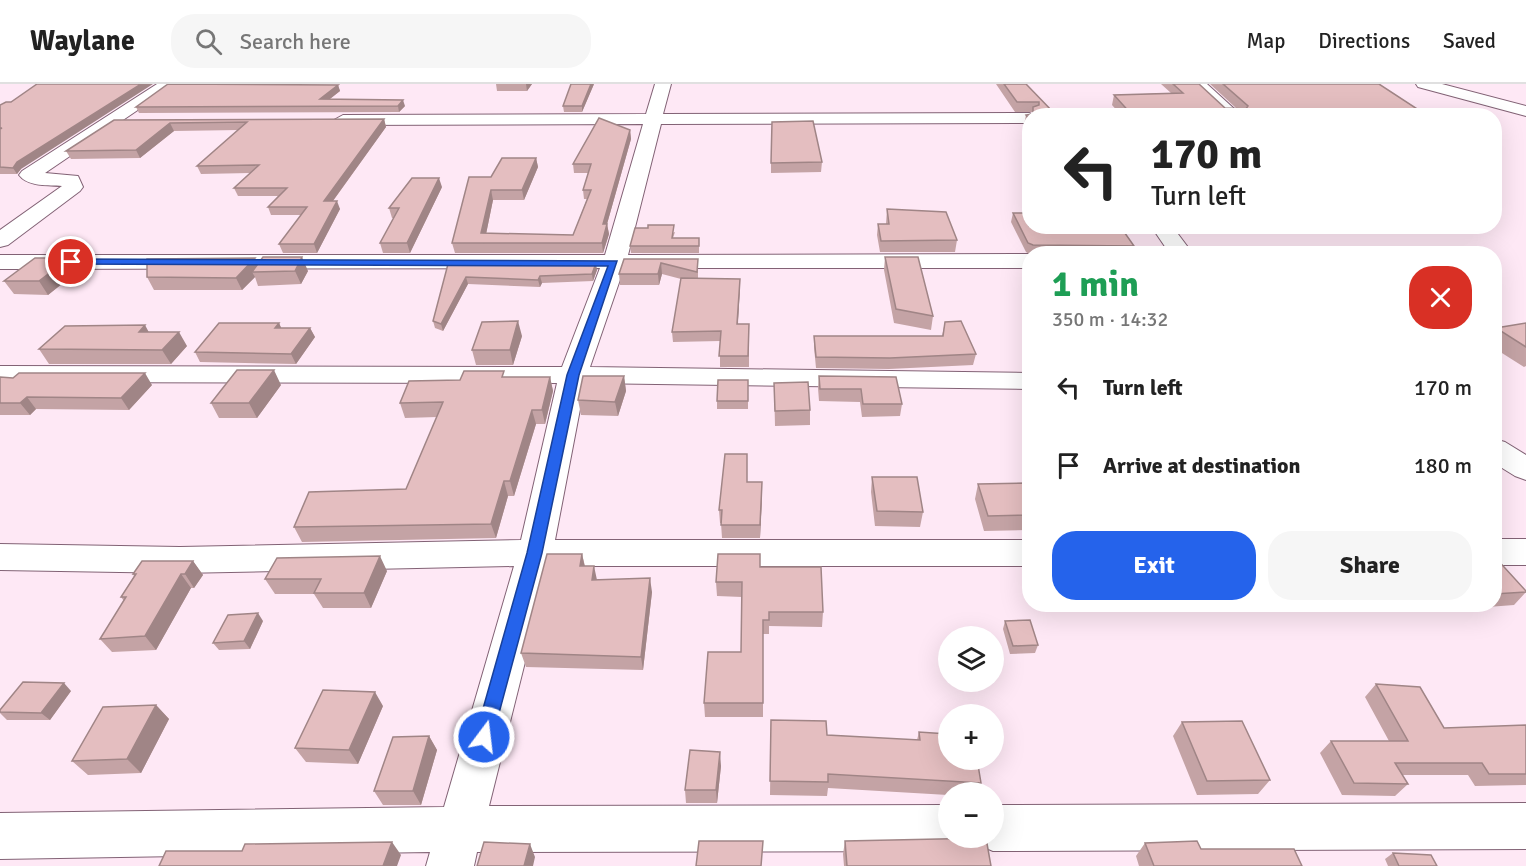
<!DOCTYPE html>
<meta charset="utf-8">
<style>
:root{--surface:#fff;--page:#f6f6f6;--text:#222;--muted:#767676;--line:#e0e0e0;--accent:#2563eb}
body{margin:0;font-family:Signika,sans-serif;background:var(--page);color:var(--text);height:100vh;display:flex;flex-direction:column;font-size:22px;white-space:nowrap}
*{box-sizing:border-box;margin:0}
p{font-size:20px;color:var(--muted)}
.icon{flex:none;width:33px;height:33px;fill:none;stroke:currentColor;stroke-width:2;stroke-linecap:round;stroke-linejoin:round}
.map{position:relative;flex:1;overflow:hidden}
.panel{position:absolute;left:1022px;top:162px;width:480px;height:366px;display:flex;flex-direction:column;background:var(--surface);border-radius:24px;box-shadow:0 6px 24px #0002}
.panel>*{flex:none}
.banner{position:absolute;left:1022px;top:24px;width:480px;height:126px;border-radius:24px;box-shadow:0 6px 24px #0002;background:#fff;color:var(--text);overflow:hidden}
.buttons{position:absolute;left:938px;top:542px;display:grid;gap:12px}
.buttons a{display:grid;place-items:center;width:66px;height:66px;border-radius:50%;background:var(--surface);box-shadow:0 6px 24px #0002;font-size:30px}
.pin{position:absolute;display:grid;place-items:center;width:51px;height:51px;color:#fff;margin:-26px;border:3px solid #fff;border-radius:50%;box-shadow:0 2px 6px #0007}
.me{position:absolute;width:66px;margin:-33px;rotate:15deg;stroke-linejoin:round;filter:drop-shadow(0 0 4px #0008)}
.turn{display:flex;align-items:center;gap:21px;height:126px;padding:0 30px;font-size:27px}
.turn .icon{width:78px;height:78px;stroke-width:2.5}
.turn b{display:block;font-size:42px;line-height:51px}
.round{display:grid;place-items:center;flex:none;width:63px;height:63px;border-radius:24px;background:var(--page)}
.overview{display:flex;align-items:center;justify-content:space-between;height:102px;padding:0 30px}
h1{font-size:36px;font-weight:700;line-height:45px;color:#1e9e55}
.button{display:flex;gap:12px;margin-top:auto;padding:12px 30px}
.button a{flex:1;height:69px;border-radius:24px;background:var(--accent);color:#fff;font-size:24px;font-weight:700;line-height:69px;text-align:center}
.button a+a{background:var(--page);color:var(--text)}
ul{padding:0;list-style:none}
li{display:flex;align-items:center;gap:18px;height:78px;padding:0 30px}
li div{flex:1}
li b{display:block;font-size:22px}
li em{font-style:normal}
header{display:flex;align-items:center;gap:36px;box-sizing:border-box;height:84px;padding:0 30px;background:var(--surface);border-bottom:2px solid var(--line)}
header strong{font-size:28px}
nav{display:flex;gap:33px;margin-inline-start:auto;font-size:21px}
.search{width:420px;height:54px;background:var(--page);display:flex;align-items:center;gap:15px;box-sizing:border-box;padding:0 21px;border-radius:24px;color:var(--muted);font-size:22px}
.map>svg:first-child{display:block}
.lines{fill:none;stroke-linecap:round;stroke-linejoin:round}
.street-casing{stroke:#826275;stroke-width:2}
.street{fill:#fff;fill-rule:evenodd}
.wall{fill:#c4a3a5}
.shaded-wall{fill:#a08586}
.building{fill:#e4bec0;stroke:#a08586;stroke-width:1.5}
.route{fill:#2563eb;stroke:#184099;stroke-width:1.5}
</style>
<header>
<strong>Waylane</strong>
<div class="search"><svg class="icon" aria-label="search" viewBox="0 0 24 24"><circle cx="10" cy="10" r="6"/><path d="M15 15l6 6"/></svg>Search here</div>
<nav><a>Map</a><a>Directions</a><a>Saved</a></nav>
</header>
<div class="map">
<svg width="1526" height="782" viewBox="0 0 1526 782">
<rect width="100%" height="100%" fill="#fee8f5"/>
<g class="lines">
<g class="street-casing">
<path id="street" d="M157,0H176L45,89L78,92L83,103L80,107L8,161L0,163V146L62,102C49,101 28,103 19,91L22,87Z
M655,0H671L663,30L1029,29L1036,32H1029V39L661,40L628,171L1029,170V184H624L590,283L1029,289V305L585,299L555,456H1029V482H549L489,722L948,721V753H967L964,760L948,767L477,768L474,782H426L430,768L0,775V729L444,723L514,482L180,489L0,486V460L180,463L521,456L557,299L0,298V282L562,283L600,184L0,185V171H605L643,40L343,41L334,36L343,31L646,30Z
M1190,0H1207L1242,32H1223Z
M1416,0H1442L1526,22V32L1418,3Z
M1151,142H1172L1193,170H1170Z
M1367,142H1388L1389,143L1386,148C1377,150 1372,150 1367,142Z
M1494,355L1505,358L1526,371V396L1515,392L1494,379Z
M1494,455H1526V481H1494Z
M1526,719V765L993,767L977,760L974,753H993V721Z"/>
</g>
<use href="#street" class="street"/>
</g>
<path class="wall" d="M496,0H532L527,7H497Z
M594,0L582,28H564L563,22Z
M996,0H1026L1056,31L1120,30L1112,21L1114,11L1171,9L1161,0H1199L1225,24H1236L1210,0H1379L1428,32H1029V49L1024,41L1026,31L1032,30V28H1015Z
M338,1L340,7L330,15L405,22L399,28L139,29L136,23Z
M11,18L21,85L17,90H0V21Z
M384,35L386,43L333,117L340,125L317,169H283L279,160L301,131H271L268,123L278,112H238L234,104L250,89L201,90L197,82L239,46L174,47L140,74L71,75L66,67L114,36Z
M630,46L631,55L607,140L609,150L603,169H455L452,159L491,93L536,74L538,83L524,116H493L486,150L573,151L587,115H584L583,106L588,89H574L573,80Z
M822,78L821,88L771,89V79Z
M442,103L410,169H383L380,159L394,134H392L389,124Z
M887,125L957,156L955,168H880L877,151L878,140H886Z
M1013,129L1134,162L1132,170H1029L1026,168L1011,138Z
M675,148L673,154H699V169H631L630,162Z
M885,173L933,232L931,246L894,239L884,186Z
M624,175H698V195H740L738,240H749V283H720V257L673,258L672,248L681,195L662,190L659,201H620L619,190Z
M258,180L308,187L301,200L258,202L255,193L242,206H154L147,193Z
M448,180L597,186L593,197L542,199L540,203L468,200L443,247L435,244L433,237Z
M78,187L48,211L14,210L4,197Z
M945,238L976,270L973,281L889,285L816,284L814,263V252H942Z
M279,239L281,244H310L315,253L296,280L200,278L195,268Z
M1526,239V282L1524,283L1494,264V247L1496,244Z
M148,248L187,262L171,280H49L39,265Z
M522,252L513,281H476L472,266Z
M624,292L626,307L618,332L581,331L578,316Z
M819,292L896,293L902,320L900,332L862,333L860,318L819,317L818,304Z
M0,293L13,294L152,301L129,326L36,325L30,331H0Z
M505,293H550L553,307L545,340H536L514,412H508L496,454L302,458L294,443L406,405L437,333L405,334L400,319L460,296Z
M748,296V325H717V317Z
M774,299L810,326V341L775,342Z
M281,301L257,334H219L211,319Z
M872,393L923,428L920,443L875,442L871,408Z
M747,398L762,411L760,454H722L721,439H720L719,426Z
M978,400L1029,415V446L984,447L975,415Z
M582,470L585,482L597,496L652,508L643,586L526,583L521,569Z
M1494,472L1526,507V508L1514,521L1448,526L1443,520H1494Z
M193,477L203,491L194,504H191L156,566L112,568L100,555L124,517L121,513L134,492L133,490Z
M760,483L823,528L822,543L769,542V550H763V633H705L704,619L741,568L742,513L717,512L716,498Z
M387,487L371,524H323L314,510H275L265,495Z
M1336,520H1407L1405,523Z
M263,537L250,565L219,566L213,559Z
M1005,537L1038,561L1035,569L1010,570L1003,545Z
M1376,600L1444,644L1526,641V701L1475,702L1468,691H1402L1408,700L1395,712L1342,711L1320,669L1331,657H1389L1365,613Z
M71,607L50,636H7L0,629V626Z
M156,621L169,635L141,689L88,691L72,677Z
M383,622L358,680L306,678L295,664Z
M771,636L827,651L917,656L919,648L981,699L977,708H948V711L828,704L827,712L770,711Z
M1182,638L1270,696L1258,710L1197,711L1173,652Z
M429,652L437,666L421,721H383L374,707Z
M721,682L717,719H686L685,706Z
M845,757L991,782H844L843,770Z
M1145,759L1201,765L1302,782H1139L1136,772Z
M1393,769L1437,782H1388L1385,775Z"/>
<path class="shaded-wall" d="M141,0H153L21,85L17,90L13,84L17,78Z
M526,0H532L527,7Z
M591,0H594L582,28V22Z
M338,1L340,7L322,21L320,15Z
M403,16L405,22L399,28L398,22Z
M384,35L386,43L327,125L324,117Z
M170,39L174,47L140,74L136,66Z
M630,46L631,55L607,140L609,150L603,169L602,159L603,140Z
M536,74L538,83L524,116L522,106Z
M439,94L442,103L410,169L407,159Z
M491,106L493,116L484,160L481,149Z
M337,117L340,125L317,169L314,160Z
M302,173L308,187L301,200L295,187Z
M69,174L78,187L48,211L39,197Z
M255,174L261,187L252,188L255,193L242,206L236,194Z
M596,179L597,186L593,197L592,190Z
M661,179L662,190L659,201L658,190Z
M540,192L542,199L540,203L538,196Z
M466,193L468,200L443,247L441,240Z
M740,195V205L737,250V240Z
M518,237L522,252L513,281L510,266Z
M279,239L283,248L275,244Z
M145,241L153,256L139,248Z
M310,244L315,253L296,280L291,270Z
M179,248L187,262L171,280L162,266Z
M274,286L281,301L257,334L249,319Z
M145,289L152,301L129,326L121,314Z
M624,292L626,307L618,332L615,318Z
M550,293L553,307L545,340L542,326Z
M27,313L36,325L30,331L20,319Z
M532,326L536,340L514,412L510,397Z
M504,397L508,412L496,454L491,440Z
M762,398V411L760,454V441Z
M582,470L585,484L580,482Z
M380,472L387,487L371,524L364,509Z
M193,477L203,491L194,504L185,490Z
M594,482L597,496H592Z
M181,490L191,504L156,566L145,552Z
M650,494L652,508L643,586L641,573Z
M258,529L263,537L250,565L244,557Z
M64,599L71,607L50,636L41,629Z
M375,608L383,622L358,680L349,666Z
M156,621L169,635L141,689L127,675Z
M429,652L437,666L421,721L413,707Z
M720,668L721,682L717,719L716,706Z
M392,758L401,771L397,782H383Z
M530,760L535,773L533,782H524Z"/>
<path class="building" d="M37,0H141L17,78L13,84L0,83V45L2,44H0V21L6,18H11Z
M168,0L338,1L320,15L403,16L398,22L136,23Z
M571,0H591L582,22H563Z
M1004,0H1026L1056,31L1121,30L1123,32H1029V35L1026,31L1033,30V23L1039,21V18H1017Z
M1173,0H1199L1225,24L1246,25L1248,22L1223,0H1379L1428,32H1133L1114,11L1183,9Z
M599,34L630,46L603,140H607L602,159H452L469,93H491L502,74H536L522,106H491L481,149L573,151L591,106H583L591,80H573Z
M384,35L324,117H337L314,160H279L307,123H268L287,104H234L259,81L197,82L247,38L170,39L136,66L66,67L114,36Z
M813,37L822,78L771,79L772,38Z
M412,94H439L407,159H380L399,124H389Z
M887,125L946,128L957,156L881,157L878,140H889Z
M1013,129H1029V142H1120L1134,162L1033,161L1028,159Z
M648,141H674L672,154H699V162H630L635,144H648Z
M263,173H302L295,187L252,188Z
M885,173H918L933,232L896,225Z
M35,174H69L39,197H4Z
M255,174L236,194L147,193V175Z
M624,175H698L697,188L661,179L658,190H619Z
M596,179L592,190L540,192L538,196L466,193L441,240L433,237L448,180Z
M681,194L740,195L737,240H749L748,272H719L721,247L672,248Z
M518,237L510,266H472L482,238Z
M961,237L976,270L890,274L816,273L814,252H943L945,238Z
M219,239H279L275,244H310L291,270L195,268Z
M1526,239V263L1496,244Z
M145,241L139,248H179L162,266L39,265L65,242Z
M237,286H274L249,319H211Z
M464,287H504L502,293H550L542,326H532L510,397H504L491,440L294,443L309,408L406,405L443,318L400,319L409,297L460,296Z
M19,289H145L121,314L27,313L20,319H0V293L13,294Z
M583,292H624L615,318L578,316Z
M819,292L896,293L902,320H863L861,305H820Z
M718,296H748V317H717Z
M808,298L810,326L775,327L774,299Z
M725,370H747V398H762L760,441H721L722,426H719Z
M872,393H917L923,428L877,427Z
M1024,399L1029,415V431L988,432L978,400Z
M547,470H582L580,482H594L592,496L650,494L641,573L521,569Z
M718,470H760V483H821L823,528H769V536H763V619H704L708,568H741L742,498H716Z
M380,472L364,509H314L321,495H265L277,474Z
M1494,472L1526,507V508L1494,510Z
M142,477H193L185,490H181L145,552L100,555L126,513H121L136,490H133Z
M258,529L244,557L213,559L228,531Z
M1030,536L1038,561L1013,562L1005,537Z
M23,598L64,599L41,629L0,628V626Z
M1376,600L1420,603L1444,644L1526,641V690H1489L1482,679H1395L1408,700L1354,699L1331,657H1408Z
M323,606L375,608L349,666L295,664Z
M156,621L127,675L72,677L103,623Z
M771,636L826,637L827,651L920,656L919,648L948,650V675H977L981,699L828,690V698L770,697Z
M1242,637L1270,696L1207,697L1182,638Z
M429,652L413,707H374L393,653Z
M690,666L720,668L716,706H685Z
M986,754L991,782H847L845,757Z
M699,757H763L761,782H696Z
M1197,757L1201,765H1294L1302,782H1154L1145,759Z
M392,758L383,782H159L166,767H242L245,760Z
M484,758L530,760L524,782H477Z
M1393,769L1431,771L1437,782H1399Z"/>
<path class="route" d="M71,175L617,177L579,291L542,469L491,659L484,662L478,659L475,653L527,469L567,291L608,182L67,180V176Z"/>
</svg>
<div class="buttons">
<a><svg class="icon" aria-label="layers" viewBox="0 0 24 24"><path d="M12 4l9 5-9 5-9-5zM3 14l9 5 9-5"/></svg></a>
<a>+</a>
<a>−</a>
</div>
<div class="pin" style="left:71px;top:178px;background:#d93025"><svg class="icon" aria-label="arrive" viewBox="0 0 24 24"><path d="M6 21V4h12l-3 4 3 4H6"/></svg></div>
<svg class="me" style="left:484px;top:653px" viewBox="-20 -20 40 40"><circle r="17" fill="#2563eb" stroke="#fff" stroke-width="3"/><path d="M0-11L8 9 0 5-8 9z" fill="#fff"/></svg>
<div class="banner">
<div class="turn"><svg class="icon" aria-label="left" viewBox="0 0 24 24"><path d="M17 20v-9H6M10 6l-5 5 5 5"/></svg><div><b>170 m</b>Turn left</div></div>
</div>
<section class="panel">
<div class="overview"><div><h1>1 min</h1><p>350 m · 14:32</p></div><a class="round" style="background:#d93025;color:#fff"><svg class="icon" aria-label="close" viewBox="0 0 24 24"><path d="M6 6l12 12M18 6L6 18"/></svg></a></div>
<ul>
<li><svg class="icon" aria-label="left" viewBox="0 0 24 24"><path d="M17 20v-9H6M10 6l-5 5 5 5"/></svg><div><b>Turn left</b></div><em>170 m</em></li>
<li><svg class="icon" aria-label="arrive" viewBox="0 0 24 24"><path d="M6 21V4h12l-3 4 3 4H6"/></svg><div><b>Arrive at destination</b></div><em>180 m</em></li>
</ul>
<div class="button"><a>Exit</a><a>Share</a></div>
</section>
</div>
